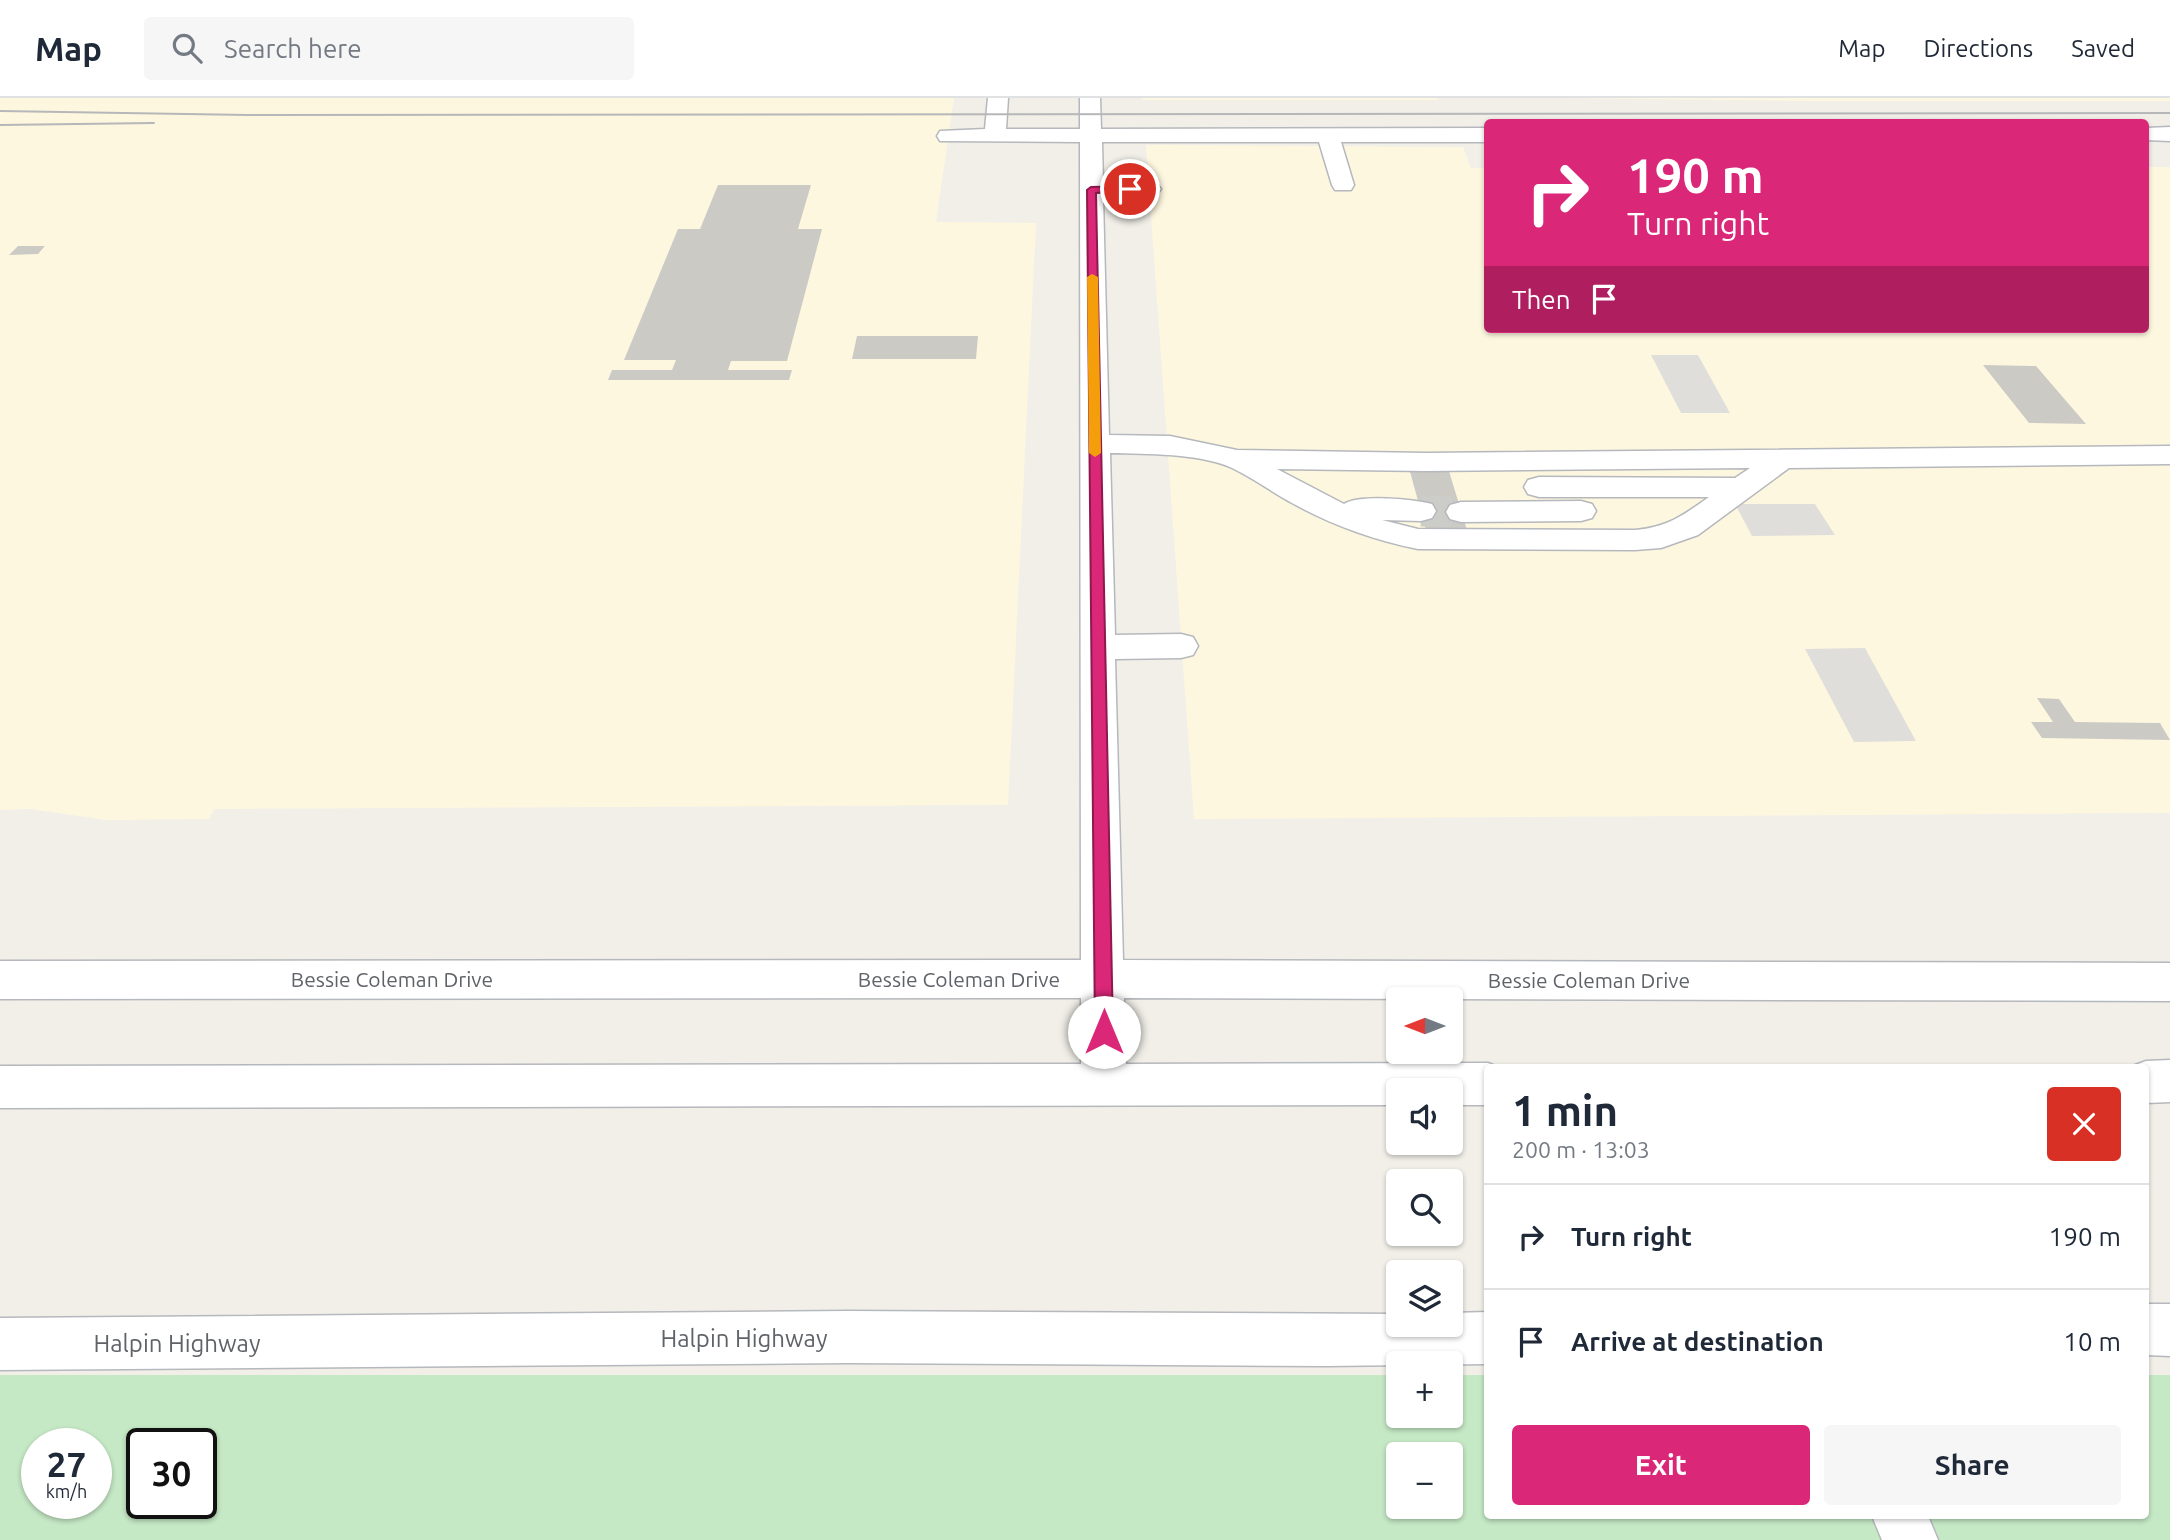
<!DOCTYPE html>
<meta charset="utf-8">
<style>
:root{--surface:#fff;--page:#f6f6f7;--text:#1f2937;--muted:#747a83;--line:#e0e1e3;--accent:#db2777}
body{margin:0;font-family:Ubuntu,sans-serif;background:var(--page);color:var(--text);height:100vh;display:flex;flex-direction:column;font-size:26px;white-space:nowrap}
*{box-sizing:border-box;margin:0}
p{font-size:23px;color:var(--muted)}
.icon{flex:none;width:38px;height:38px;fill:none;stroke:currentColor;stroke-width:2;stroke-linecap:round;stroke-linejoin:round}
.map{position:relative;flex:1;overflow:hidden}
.details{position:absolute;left:1484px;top:966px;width:665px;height:455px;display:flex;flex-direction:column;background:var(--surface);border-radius:7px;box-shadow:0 2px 5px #0004}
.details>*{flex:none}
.top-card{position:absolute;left:1484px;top:21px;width:665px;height:214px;border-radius:7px;box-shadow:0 2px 5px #0004;background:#db2777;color:#fff;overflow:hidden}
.needle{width:46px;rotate:270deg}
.buttons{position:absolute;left:1386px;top:889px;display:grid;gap:14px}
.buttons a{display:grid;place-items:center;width:77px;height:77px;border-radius:7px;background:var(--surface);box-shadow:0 2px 5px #0004;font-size:35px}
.speed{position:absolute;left:21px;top:1330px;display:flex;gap:14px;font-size:35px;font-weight:700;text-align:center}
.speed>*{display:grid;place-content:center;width:91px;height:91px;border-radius:50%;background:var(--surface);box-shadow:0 2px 5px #0004;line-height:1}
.speed small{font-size:18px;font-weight:400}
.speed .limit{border:4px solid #111;border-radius:10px;background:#fff;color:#111}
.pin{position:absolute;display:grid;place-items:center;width:60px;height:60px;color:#fff;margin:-30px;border:4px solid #fff;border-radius:50%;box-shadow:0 2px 7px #0007}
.me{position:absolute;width:77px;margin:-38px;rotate:0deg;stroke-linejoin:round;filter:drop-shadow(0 0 5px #0008)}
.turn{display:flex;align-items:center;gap:24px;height:147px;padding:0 28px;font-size:32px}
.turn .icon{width:91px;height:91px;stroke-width:2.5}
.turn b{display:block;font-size:49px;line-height:60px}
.then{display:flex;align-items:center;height:66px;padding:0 28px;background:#0003;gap:14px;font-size:26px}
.round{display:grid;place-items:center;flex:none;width:74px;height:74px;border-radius:7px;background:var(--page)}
.headline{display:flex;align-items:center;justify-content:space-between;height:119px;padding:0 28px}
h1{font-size:42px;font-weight:700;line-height:52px}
.primary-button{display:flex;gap:14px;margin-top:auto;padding:14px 28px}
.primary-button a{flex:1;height:80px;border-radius:7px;background:var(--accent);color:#fff;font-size:28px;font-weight:700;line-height:80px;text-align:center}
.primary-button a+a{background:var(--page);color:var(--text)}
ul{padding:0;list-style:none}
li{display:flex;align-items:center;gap:21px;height:105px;padding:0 28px;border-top:2px solid var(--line)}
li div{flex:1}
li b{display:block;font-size:26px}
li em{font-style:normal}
header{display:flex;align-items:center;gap:42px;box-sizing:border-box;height:98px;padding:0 35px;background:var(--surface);border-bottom:2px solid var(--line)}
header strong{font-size:33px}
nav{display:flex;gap:38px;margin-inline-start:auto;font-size:24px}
.search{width:490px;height:63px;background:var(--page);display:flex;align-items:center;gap:18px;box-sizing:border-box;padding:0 24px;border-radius:7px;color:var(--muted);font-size:26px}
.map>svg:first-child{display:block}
.commercial{fill:#fef7e0}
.industrial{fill:#e0deda}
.green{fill:#c5e8c5;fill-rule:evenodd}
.building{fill:#cccac5}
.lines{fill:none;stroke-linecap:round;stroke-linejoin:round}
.minor-tunnel{stroke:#ccccc8;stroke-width:31;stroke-dasharray:31 15;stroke-linecap:butt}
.minor-casing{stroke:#b5b8bc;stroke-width:3}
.minor{fill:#fff;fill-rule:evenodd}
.tram{stroke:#b6b7b8;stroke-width:2}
.route{fill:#db2777;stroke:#8e194d;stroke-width:2}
.slow{fill:#f59e0b}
.labels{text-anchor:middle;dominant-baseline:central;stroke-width:5;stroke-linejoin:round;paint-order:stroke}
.street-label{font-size:21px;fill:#5f6368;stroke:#fff}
.near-street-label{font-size:24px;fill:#5f6368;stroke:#fff}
</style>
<header>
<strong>Map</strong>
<div class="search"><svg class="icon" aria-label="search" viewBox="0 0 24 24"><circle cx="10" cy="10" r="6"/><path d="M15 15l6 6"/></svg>Search here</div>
<nav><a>Map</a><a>Directions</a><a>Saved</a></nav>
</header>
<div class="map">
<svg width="2170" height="1442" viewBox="0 0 2170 1442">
<rect width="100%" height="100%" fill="#f1efe8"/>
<path class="commercial" d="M0,0H954L936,124L1036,125L1008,707L214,711L209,721L106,722L30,711L0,712Z
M1142,0H1437L1438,2H1143Z
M1557,0H2170V3H1821Z
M1146,47L1463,49L1471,70H1487L1488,231H2146V69H2170V715L1194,721Z"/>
<path class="industrial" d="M1651,257H1698L1730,315H1681Z
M1735,406H1815L1835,437L1752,438Z
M1865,550L1916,643L1854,644L1805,551Z"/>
<path class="green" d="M0,1277H1398V1318H1451V1277H1487L1488,1418H2146V1277H2170V1442H0ZM37,1346H96V1405H37ZM142,1346H201V1405H142ZM1398,1356H1451V1409H1398Z"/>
<path class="building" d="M718,87H811L798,131H822L787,263H731L728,272H792L789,282H608L612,272H672L676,262H624L678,131H700Z
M18,148H45L38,156L9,157Z
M857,238H978L976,261H852Z
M1983,267L2036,268L2086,326L2029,325Z
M1409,370H1448L1467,432H1426Z
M2037,600L2059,601L2075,624L2160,625L2170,642L2042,640L2031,624H2053Z"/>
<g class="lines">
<path class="minor-tunnel" d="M1421,413L1461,414"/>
<g class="minor-casing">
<path id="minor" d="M988,0H1008L1006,31H1080V0H1100L1101,31L1488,30V44H1341L1354,87L1351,92H1335L1332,87L1319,44H1102L1103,85L1157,86L1161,91L1157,96L1103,99L1109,337L1170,338L1237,352L1426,355L2170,348V366L1789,370L1698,437L1661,450L1635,452L1418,451C1373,442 1332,427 1292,405C1272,394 1253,380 1232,370C1200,355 1145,356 1110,355L1115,537L1181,536L1193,539L1198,548L1193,557L1181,560L1115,561L1123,862L2170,865V903L1124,900L1126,966L1488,965L1500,970H1488V1007H1451V992H1398V1007L0,1010V968L1081,966V900L0,901V863L1081,862L1080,44L940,43L937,38L940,33L985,31ZM1750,370L1735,380L1539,379L1528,382L1524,389L1528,396L1539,399H1709C1682,418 1668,429 1635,432L1418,431L1382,422L1421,423L1432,420L1436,413L1432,406C1414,401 1359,396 1344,406L1277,371L1426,373Z
M2170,29V43L2146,42V30Z
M1581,403L1592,406L1596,413L1592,420L1581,423L1461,424L1450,421L1446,414L1450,407L1461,404Z
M2170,962V1004L2146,1005V970L2130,969L2146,963Z
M2146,1206H2170V1258L2146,1257Z
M848,1213L1398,1216V1227H1451V1215L1488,1214V1266L1327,1268L848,1265L0,1272V1220Z
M1872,1418H1928L1938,1442H1882Z"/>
</g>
<use href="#minor" class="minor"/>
<path class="tram" d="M0,13L248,17L2170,15
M0,27L154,25"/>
</g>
<path class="route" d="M1130,88L1133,89V93L1096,95L1113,934L1110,940L1104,942L1098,940L1095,934L1087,92L1091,89Z"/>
<path class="slow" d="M1092,176L1098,179L1101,355L1095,359L1089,355L1087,179Z"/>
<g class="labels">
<g class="street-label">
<text x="392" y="881">Bessie Coleman Drive</text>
<text x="959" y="881">Bessie Coleman Drive</text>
<text x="1589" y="882">Bessie Coleman Drive</text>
</g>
<g class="near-street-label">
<text x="744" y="1240">Halpin Highway</text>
<text x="177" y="1245">Halpin Highway</text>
</g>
</g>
</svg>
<div class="buttons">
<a><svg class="needle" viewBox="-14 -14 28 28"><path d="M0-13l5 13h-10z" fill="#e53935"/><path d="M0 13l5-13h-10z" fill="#747a83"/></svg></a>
<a><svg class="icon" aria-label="sound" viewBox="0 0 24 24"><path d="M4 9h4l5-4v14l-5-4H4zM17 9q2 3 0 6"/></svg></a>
<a><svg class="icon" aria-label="search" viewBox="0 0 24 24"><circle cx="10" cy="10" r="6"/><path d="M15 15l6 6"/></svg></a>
<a><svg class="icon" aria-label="layers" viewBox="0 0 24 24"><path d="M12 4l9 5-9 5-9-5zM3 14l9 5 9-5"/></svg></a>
<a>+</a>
<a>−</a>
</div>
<div class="speed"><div>27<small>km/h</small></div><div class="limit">30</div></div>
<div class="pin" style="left:1130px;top:91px;background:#d93025"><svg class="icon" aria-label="arrive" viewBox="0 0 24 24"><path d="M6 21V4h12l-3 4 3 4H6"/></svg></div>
<svg class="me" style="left:1104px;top:934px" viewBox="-20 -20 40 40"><circle r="19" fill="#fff"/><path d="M0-13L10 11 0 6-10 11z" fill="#db2777"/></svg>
<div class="top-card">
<div class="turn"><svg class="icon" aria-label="right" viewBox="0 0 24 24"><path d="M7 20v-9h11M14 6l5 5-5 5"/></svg><div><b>190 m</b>Turn right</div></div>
<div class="then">Then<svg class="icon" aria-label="arrive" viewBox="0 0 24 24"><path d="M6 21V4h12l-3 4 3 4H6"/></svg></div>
</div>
<section class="details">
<div class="headline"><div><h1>1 min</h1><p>200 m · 13:03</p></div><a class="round" style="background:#d93025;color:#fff"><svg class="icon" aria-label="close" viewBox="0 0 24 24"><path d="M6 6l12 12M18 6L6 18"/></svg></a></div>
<ul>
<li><svg class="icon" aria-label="right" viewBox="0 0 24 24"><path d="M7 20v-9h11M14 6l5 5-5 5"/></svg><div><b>Turn right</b></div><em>190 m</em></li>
<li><svg class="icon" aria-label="arrive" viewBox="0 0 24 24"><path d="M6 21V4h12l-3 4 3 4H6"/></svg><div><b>Arrive at destination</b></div><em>10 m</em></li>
</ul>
<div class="primary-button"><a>Exit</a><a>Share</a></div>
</section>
</div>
